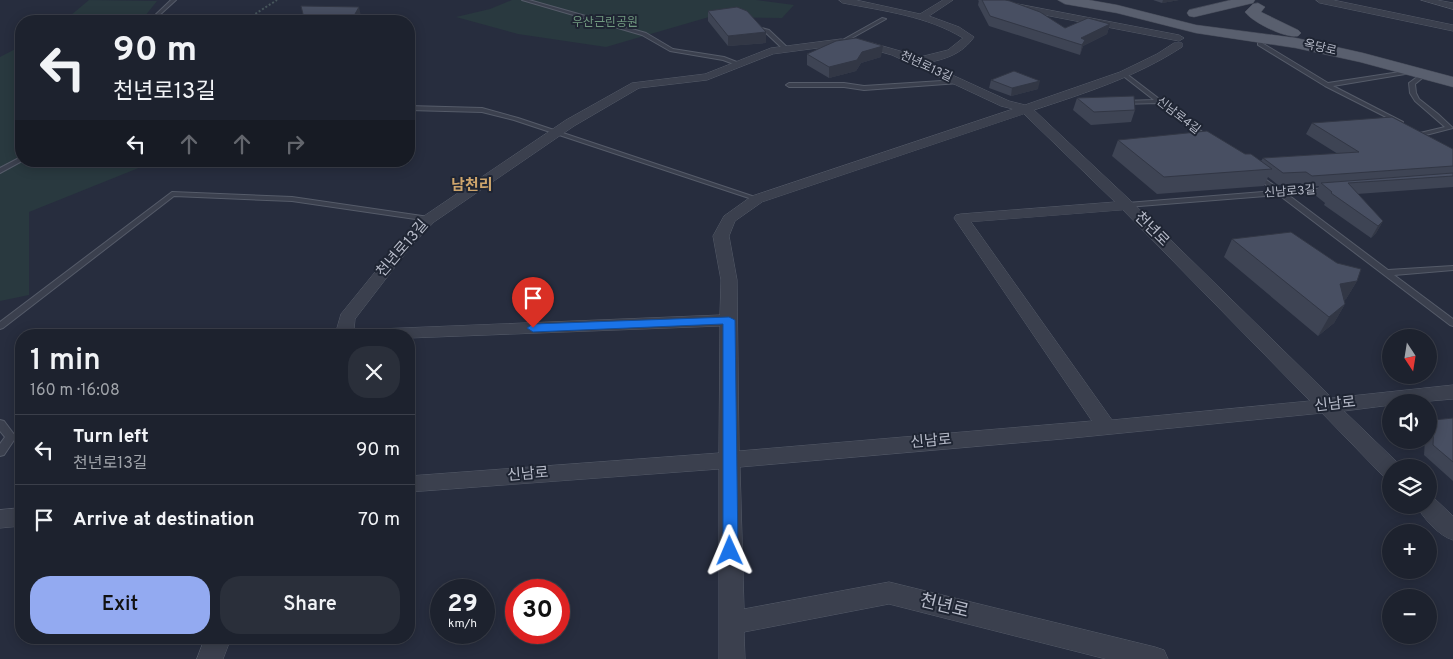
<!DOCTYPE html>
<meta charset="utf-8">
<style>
:root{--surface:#1d222e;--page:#2a2f3a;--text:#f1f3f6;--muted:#a0a4aa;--line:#3b3f4a;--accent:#93aaf1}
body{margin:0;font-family:Overpass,"Noto Sans KR",sans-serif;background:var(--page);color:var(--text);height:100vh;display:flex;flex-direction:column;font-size:19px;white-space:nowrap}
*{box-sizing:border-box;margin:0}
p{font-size:16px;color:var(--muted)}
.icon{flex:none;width:28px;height:28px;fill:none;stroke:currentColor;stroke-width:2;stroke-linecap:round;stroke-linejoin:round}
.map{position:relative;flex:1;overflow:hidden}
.side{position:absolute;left:15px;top:329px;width:400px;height:315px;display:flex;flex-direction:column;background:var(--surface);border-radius:20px;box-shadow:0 2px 12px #0003,0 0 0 1px var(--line)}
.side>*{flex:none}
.top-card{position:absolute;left:15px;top:15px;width:400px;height:152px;border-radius:20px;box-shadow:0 2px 12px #0003,0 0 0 1px var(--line);background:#1d222e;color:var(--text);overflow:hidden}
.needle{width:32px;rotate:168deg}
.fabs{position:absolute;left:1382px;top:329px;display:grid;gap:10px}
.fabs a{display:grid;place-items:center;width:55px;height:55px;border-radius:50%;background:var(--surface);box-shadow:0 2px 12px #0003,0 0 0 1px var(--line);font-size:25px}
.speed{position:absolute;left:430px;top:579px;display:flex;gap:10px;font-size:25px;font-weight:700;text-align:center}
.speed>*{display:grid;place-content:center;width:65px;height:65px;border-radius:50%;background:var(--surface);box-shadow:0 2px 12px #0003,0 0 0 1px var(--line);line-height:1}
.speed small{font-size:12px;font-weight:400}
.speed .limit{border:8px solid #d22;background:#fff;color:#111}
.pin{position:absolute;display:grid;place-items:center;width:42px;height:42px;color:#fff;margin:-51px -21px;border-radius:50% 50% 50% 0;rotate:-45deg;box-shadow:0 0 5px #0007}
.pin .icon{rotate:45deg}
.me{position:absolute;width:55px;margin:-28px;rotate:359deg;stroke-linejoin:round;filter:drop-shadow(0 0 4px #0008)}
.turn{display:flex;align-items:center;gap:18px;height:105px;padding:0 15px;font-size:22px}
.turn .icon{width:65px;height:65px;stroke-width:2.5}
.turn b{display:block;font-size:35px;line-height:42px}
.lanes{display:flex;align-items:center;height:48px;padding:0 15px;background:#0003;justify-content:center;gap:25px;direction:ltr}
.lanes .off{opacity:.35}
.round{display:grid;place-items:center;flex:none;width:52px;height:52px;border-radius:20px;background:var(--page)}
.head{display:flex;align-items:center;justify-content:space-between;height:85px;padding:0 15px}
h1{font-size:30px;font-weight:600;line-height:38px}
.button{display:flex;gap:10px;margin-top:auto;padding:10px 15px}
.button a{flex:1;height:58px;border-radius:20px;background:var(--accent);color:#111;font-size:20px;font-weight:600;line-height:58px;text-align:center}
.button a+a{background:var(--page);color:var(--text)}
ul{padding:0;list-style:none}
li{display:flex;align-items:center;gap:15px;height:70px;padding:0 15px;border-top:1px solid var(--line)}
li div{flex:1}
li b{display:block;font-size:19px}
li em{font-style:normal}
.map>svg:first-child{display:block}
.green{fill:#29393f}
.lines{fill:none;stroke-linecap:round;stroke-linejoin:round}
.service-casing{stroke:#555b69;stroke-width:2}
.minor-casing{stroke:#555b69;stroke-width:1}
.primary-casing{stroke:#444957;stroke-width:1}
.path{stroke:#47565c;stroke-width:2;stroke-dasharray:2 2;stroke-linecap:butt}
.service{fill:#3b404e;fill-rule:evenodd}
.minor{fill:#3b404e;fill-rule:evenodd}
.primary{fill:#595f6e;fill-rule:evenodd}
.wall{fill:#3e4454}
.shaded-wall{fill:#323745}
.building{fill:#484f62;stroke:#323745}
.route{fill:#1a73e8;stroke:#114b97}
.labels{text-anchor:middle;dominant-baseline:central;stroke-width:4;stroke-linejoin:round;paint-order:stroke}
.far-park-label{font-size:12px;fill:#70987f;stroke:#1f2533}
.far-street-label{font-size:12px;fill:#b7bbc9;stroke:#1f2533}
.far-quarter-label{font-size:15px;font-weight:bold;fill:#cea56c;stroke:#1f2533}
.street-label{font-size:15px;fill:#b7bbc9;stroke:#1f2533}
.near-street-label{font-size:18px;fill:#b7bbc9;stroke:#1f2533}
</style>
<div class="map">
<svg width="1453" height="659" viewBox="0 0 1453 659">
<rect width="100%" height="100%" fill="#272d3e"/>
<path class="green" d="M89,0L157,1L141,21H64Z
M512,0H756L794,5L782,18L709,17L606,47L518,34L456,17L490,9Z
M21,46V161H156L29,212V295L0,301V57Z"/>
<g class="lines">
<g class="service-casing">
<path id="service" d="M171,0H176L153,21H149Z
M522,0H529L646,33L673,49L724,57L742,64L739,66L723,60L670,51L642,35Z
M882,18L886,19L843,43L839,42Z
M754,26L769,30L788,48V50H784L765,32L754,28Z
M1258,43H1262L1328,83L1413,70L1414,71L1411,73L1333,86L1403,122L1398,123L1325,86L1258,45Z
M1124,72L1209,137V139H1205L1158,103L1121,104L1120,103L1123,101L1154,100L1122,75L1121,74Z
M1424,72L1427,74L1426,75L1415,84L1416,93L1419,99L1438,114L1453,128L1422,136L1420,135V133L1445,127L1415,101L1410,93L1409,83Z
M957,80L959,81V83L864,90L844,87H789L786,85L789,83H844L864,86Z
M409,106L482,108L518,118L761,199L757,201L755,200L514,120L482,112L409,110Z
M21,157L22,161L0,173V168Z
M1258,174L1282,191L1330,188V190L1328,191L1287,194L1388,270L1453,266V270L1394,275L1453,319V326L1450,325L1279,195L1127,207L1123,205L1127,203L1274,191L1256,177L1255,176Z
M172,192L292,197L429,217L433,219L429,221L292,201L174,196L3,328L0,329V322Z
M0,420L4,421L16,437L4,455L0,456V444L5,437L0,431Z"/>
</g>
<g class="minor-casing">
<path id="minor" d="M839,0H856L920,14L943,0H953L929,16L959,27L974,37C962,54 946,59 926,63L1009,101L1025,105L1120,72L1157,54L1174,43H1182V47C1136,77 1085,93 1034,110L1132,202L1332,398L1453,385V399L1418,402H1391V405L1344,411L1399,464L1400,468H1391V478L1383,476L1322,413L1062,439L740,467L744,609L889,582L1155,647L1164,650L1168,659H1106L889,604L744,632L745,659H719V469L409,492V476L719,453L720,326L409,338V335H335L341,314L401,240L424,216L566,120L632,83L705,74L771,48L841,39L872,43L900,51L916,58L948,50L963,38C927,16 884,11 843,3ZM841,45L867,48L892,55L1001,106L1013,109L752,196L724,216L713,236L721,280L720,315L354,330L355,319L411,246L434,222L574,126L639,88L707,80L773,54ZM1024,114L1115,202L961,214L956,215L954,218L1092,421L739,451L737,280L729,236L735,221L762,202ZM1123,210L1310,401L1112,420L971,222Z
M979,0H997L1179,35L1184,38L1179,41L983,3Z
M1316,0H1333L1453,25V31L1320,3Z
M1421,0H1437L1453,3V9Z
M1429,497L1435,499L1453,516V540C1439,536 1423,518 1416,505H1429Z
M21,508V526L0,528V510Z
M205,638H231L223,659H197Z"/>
</g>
<g class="primary-casing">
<path id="primary" d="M1058,0H1089L1117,5L1196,25L1296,38L1363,53L1453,77V87L1360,62L1296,48L1196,33L1117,13L1065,4Z
M1231,0H1255L1253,3L1194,17L1189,16L1187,13L1189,10Z
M1258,3L1265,7L1261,12L1298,30L1301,33L1298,36C1286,39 1252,22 1245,12L1253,4Z"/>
</g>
<path class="path" d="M252,21L255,14L277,0"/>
<use href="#service" class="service"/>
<use href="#minor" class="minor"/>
<use href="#primary" class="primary"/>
</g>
<path class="wall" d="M979,0H1005L1065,28L1110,24L1107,34L1083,46L1080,55L989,26L978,5Z
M1153,0H1179L1162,3Z
M708,11L766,32V43L728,46L708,21Z
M807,54L881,57L861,63L856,71L829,78L807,65Z
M991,80L1038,89L1011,96L989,88Z
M1077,98L1135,110L1131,122L1091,125L1073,110Z
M1312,123L1453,149V187L1357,194L1383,221L1376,233L1371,238L1324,205L1325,203L1315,195L1319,186L1306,187L1300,183L1278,185L1268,177L1264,186L1157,194L1112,156L1118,140L1245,154L1261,161L1263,158L1338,154L1306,134Z
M1232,239L1357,281L1346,299L1344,300L1345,304L1334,323L1318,336L1224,257Z
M1453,418V481L1424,455L1425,440H1429V426L1434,420Z"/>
<path class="shaded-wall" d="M1163,0H1179L1162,3Z
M359,7L362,20V21H351Z
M1110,24L1107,34L1083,46L1080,55L1082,45L1081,38Z
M766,32V43L728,46V36Z
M883,46L881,57L861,63L856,71L829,78V67L862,52Z
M1040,81L1038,89L1011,96L1012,88Z
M1383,221L1376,233L1371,238L1378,226Z
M1357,281L1346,299L1329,302L1340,284Z
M1345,304L1334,323L1318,336L1329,317Z"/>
<path class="building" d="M982,0H1005L1010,1L1040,12L1065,28L1088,18L1110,24L1081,38L1085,40L1082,45L990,16Z
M301,6L359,7L351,21H300L304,18Z
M737,7L747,11L766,32L728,36L708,11Z
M856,38L883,46L862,52L857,60L829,67L807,54L836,41Z
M1014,71L1040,81L1012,88L991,80Z
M1134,96L1135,110L1094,112L1077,98Z
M1392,117L1453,149V166L1312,176L1306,172L1283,173L1263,158L1359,152L1312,123Z
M1207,131L1245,154H1251L1272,169L1164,177L1118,140Z
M1453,173V176L1348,183L1383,221L1378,226L1331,193L1332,192L1321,183Z
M1291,232L1337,263L1361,269L1357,281L1340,284L1345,304L1329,317L1232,239Z
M1453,418V462L1433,445L1434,420Z"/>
<path class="route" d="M729,317L735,320L738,551L736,555L730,557L725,555L723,551V324L533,332L527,328L533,324Z"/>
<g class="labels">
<g class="far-park-label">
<text x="605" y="23">우산근린공원</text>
</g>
<g class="far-street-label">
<text transform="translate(1320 48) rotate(13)">옥당로</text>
<text transform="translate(926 67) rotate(25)">천년로13길</text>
<text transform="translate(1178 116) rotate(38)">신남로4길</text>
<text transform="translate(1290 192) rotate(-4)">신남로3길</text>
</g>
<g class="far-quarter-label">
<text x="472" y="186">남천리</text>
</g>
<g class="street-label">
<text transform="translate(1151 230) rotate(45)">천년로</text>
<text transform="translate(403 249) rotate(-49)">천년로13길</text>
<text transform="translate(1335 405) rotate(-6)">신남로</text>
<text transform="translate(931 442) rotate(-5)">신남로</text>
<text transform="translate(528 475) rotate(-4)">신남로</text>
</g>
<g class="near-street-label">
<text transform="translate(944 607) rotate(14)">천년로</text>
</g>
</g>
</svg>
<div class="fabs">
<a><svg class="needle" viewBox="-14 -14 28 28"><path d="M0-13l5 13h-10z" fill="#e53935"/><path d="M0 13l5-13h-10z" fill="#a0a4aa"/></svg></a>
<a><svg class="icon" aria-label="sound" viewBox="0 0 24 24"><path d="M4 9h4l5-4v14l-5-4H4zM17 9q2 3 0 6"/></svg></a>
<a><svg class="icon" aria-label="layers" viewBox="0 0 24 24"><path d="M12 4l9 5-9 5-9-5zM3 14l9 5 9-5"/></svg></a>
<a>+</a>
<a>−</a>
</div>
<div class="speed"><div>29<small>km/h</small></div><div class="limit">30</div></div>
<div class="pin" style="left:533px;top:328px;background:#d93025"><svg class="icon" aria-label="arrive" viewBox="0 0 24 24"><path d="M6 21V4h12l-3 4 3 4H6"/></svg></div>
<svg class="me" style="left:730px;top:551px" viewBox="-20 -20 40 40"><path d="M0-17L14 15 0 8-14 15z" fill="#1a73e8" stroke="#fff" stroke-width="4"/></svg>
<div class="top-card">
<div class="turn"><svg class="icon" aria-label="left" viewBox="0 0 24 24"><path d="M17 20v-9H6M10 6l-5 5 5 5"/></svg><div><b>90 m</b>천년로13길</div></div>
<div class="lanes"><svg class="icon" aria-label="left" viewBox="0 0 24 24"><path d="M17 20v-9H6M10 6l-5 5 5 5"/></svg><svg class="icon off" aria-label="ahead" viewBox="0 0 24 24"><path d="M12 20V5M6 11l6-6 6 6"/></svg><svg class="icon off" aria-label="ahead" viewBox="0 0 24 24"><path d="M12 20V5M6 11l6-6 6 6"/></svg><svg class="icon off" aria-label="right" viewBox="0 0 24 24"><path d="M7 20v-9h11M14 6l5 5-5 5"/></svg></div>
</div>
<section class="side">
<div class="head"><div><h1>1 min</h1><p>160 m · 16:08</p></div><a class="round"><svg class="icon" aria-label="close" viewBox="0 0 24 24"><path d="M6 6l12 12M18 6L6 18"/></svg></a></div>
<ul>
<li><svg class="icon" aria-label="left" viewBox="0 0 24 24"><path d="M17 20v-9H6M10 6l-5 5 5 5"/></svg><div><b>Turn left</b><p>천년로13길</p></div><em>90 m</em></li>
<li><svg class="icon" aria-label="arrive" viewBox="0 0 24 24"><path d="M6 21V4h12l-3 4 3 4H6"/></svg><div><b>Arrive at destination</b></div><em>70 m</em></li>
</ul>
<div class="button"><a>Exit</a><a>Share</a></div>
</section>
</div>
